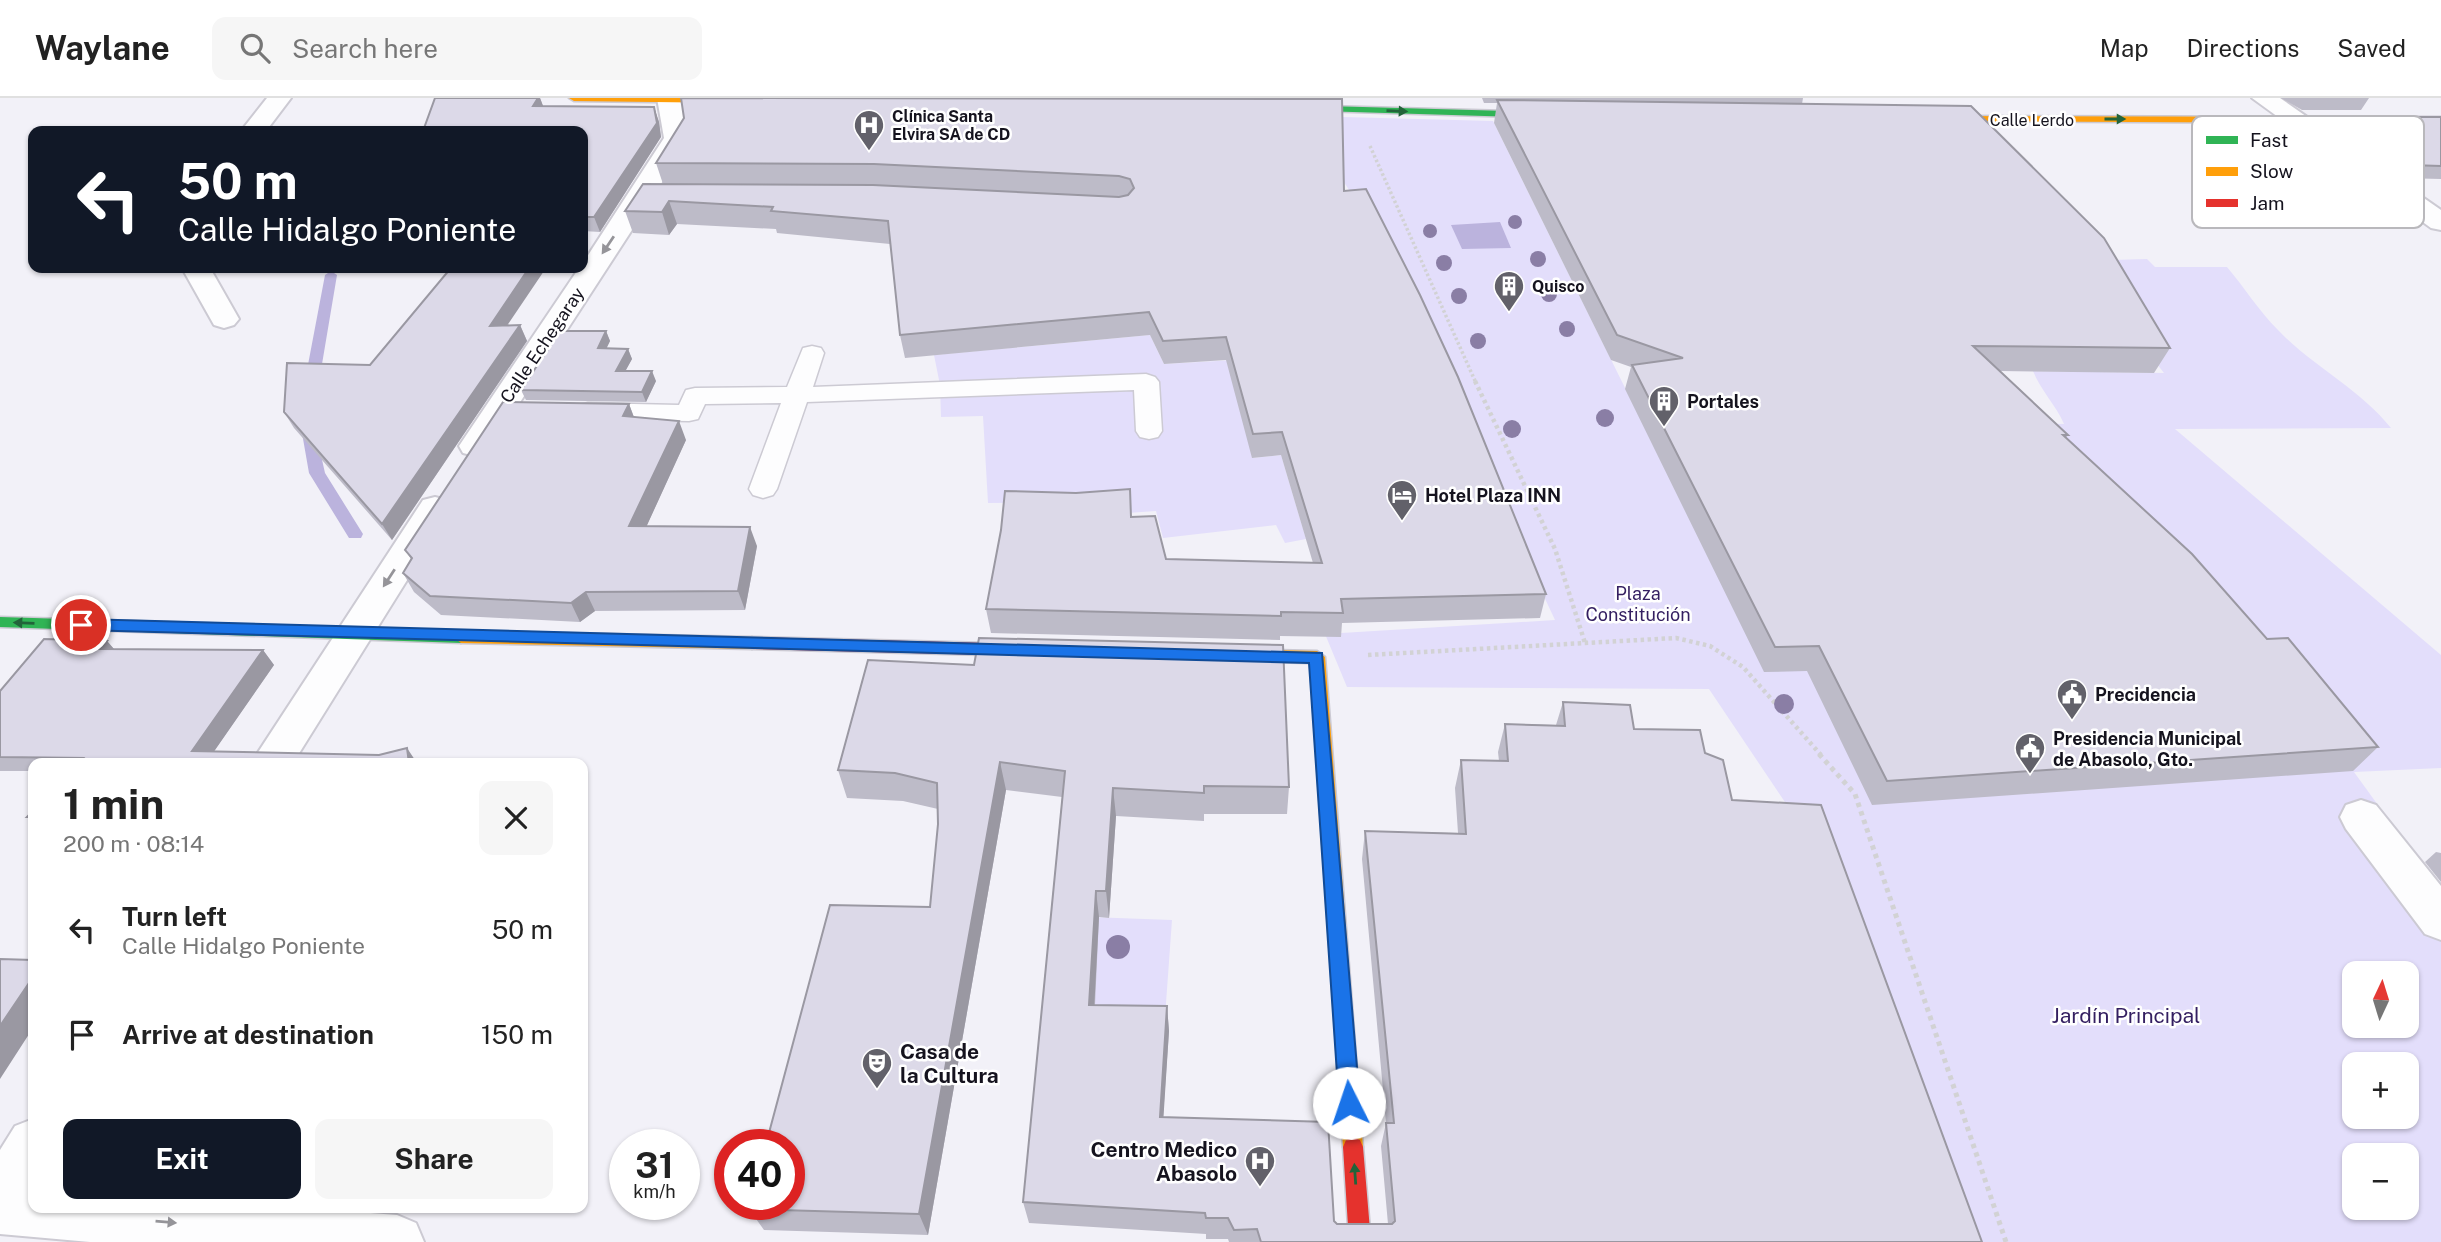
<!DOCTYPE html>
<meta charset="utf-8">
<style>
:root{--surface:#fff;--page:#f6f6f6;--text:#222;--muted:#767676;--line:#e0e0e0;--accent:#111827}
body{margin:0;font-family:"Public Sans",sans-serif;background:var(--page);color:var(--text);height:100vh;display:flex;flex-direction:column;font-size:26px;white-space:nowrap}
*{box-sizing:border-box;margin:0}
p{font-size:23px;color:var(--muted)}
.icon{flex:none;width:38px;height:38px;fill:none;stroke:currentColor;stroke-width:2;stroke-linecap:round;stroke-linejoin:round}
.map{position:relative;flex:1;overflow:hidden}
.panel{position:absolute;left:28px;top:660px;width:560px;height:455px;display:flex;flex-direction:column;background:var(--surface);border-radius:14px;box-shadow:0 2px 5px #0004}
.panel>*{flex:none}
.guide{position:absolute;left:28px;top:28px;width:560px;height:147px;border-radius:14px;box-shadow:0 2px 5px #0004;background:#111827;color:#fff;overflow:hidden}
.needle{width:46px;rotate:4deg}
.fabs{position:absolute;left:2342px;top:863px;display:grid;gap:14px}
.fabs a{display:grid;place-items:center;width:77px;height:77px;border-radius:14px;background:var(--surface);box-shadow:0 2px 5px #0004;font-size:35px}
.speed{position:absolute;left:609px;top:1031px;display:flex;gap:14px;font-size:35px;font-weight:700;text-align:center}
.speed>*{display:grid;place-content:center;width:91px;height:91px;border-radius:50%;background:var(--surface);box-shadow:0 2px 5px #0004;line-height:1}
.speed small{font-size:18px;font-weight:400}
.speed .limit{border:10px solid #d22;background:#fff;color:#111}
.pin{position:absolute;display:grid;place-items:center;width:60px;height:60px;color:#fff;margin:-30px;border:4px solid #fff;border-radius:50%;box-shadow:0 2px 7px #0007}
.me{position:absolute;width:77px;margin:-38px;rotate:356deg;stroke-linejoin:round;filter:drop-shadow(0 0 5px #0008)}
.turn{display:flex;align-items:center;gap:24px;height:147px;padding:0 35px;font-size:32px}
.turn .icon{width:91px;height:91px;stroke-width:2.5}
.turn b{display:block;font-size:49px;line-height:60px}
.round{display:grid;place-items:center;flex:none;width:74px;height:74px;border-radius:14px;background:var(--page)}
.summary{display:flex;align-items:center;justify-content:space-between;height:119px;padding:0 35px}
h1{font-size:42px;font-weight:700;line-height:52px}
.primary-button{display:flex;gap:14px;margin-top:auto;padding:14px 35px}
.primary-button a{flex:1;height:80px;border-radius:14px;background:var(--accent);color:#fff;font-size:28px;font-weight:700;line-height:80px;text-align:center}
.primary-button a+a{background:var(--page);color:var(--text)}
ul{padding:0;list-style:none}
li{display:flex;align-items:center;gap:21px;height:105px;padding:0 35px}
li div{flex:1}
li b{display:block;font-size:26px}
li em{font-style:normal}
header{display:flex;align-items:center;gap:42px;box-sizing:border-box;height:98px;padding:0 35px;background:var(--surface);border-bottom:2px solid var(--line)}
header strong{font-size:33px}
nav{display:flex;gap:38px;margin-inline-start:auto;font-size:24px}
.search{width:490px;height:63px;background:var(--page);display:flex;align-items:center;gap:18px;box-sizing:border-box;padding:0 24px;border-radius:14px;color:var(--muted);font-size:26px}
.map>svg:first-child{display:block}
.green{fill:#e3defb;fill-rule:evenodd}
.water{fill:#bbb3dd}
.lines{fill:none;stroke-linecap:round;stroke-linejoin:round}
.stream{fill:#bbb3dd;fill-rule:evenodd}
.lane-casing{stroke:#cccad3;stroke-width:3}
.street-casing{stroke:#cccad3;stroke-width:4}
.fast-casing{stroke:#cccad3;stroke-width:3}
.slow-casing{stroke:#cccad3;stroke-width:3}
.jam-casing{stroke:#cccad3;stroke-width:3}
.path-far2{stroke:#d2d2d4;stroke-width:3.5;stroke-dasharray:2.5 2.5;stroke-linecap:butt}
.path-far1{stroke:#d2d2d4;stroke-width:4.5;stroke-dasharray:3.5 3.5;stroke-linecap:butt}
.path{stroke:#d2d2d4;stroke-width:5;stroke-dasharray:4.5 4.5;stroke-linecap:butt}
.lane{fill:#fdfdfe;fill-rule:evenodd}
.street{fill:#fdfdfe;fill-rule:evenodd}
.fast{fill:#30b455;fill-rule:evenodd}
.slow{fill:#ff9f0a;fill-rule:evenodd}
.jam{fill:#e5322d;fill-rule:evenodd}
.tree{fill:#8a7ea5}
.wall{fill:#bdbbc8}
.shaded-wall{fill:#9a98a2}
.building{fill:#dcd9e8;stroke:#9a98a2;stroke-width:2}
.oneway{fill:#22643a}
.oneway2{fill:#959499}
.route{fill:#1a73e8;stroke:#114b97;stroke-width:2}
.labels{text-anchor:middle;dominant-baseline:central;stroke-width:5;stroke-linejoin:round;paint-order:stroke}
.far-poi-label{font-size:16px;font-weight:bold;fill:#15131e;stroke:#fff;text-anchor:start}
.far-street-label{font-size:16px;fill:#15131e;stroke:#fff}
.street-label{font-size:18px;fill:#15131e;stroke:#fff}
.poi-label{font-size:18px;font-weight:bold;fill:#15131e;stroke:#fff;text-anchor:start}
.park-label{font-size:18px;fill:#341f61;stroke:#fff}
.near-park-label{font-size:21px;fill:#341f61;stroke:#fff}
.near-poi-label{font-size:21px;font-weight:bold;fill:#15131e;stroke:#fff;text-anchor:start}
.key{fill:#fff;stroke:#b9b8bc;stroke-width:2}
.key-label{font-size:19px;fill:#15131e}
</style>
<header>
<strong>Waylane</strong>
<div class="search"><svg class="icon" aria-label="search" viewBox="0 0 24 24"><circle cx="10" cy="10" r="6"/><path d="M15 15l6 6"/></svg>Search here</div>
<nav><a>Map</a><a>Directions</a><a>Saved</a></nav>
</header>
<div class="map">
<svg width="2441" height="1144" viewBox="0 0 2441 1144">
<rect width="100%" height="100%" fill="#f2f1f8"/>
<path class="green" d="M1343,19L1493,23L1722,486L2016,325L2064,326C2056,307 2041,293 2033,273L2164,275L2149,256L2111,162L2147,161L2155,169H2227C2244,189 2259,213 2278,232C2312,268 2360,291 2391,330L2175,331L2441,557V670L2354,674L2441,794V1144H1950L1805,734L1709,591L1347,589L1325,536L1555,522L1364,114L1341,80ZM2354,875H2406V928H2354ZM2354,966H2406V1018H2354ZM2354,1057H2406V1110H2354Z
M1150,237L1164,266L1254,261L1253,360L1281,357L1306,441L1285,445L1276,427L1163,440L1156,413L1085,418L1081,404L988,405L983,318L941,319L940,287L934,257Z
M1062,818L1172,822L1164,933L1093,932Z"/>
<path class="water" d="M1500,124L1511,150L1462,151L1451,127Z"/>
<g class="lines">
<path class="stream" d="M331,173L337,177L321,272L314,276L307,272L325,177Z
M309,330L316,335L325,375L363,436L361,440H349L309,375L302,335Z"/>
<g class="lane-casing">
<path id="lane" d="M812,248L821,250L824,255L813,289L1146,276L1155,279L1159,284L1162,333L1158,339L1149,341L1140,339L1136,333L1134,292L807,304L777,391L773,397L763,400L753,397L749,391L781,305L705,306L698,321L689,323L588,321L579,319L575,313L579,307L588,305L679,307L686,292L695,290L787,289L803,250Z"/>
</g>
<g class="street-casing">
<path id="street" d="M267,0H291L266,33H241Z
M657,0H681L688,40L654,98L487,355L475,358L463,355L459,348L579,170H583V165L664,40Z
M2252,0H2280L2441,112V132L2431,130Z
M182,170H210L239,221L234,227L224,230L214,227Z
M435,399L447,402L452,410L293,665H251L423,402Z
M2361,702L2376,707L2441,788V842L2425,836L2346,731L2340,719L2346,707Z
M33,1021V1110H304L397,1117L416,1125L424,1144H90L0,1136V1052L15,1028Z"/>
</g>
<g class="fast-casing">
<path id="fast" d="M1290,7L1548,14L1553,17L1548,20L1287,12L1285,10Z
M2346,19H2441V25L2342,24V20Z
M0,519L461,533L469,539L461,545L0,529Z"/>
</g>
<g class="slow-casing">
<path id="slow" d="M569,0H736L738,2L733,5L574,3Z
M1934,18L2346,19L2351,22L2346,25L1930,23V19Z
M461,533L752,539L760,545L752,551L461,545L453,539Z
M1230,551L1317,553L1325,559L1363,1049L1360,1056L1353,1059L1346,1056L1343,1049L1310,565L1230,563L1222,557Z"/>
</g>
<g class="jam-casing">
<path id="jam" d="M752,539L1030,546L1038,552L1030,558L752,551L744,545Z
M1353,1039L1360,1042L1363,1049L1371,1144H1349L1343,1049L1346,1042Z"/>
</g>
<path class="path-far2" d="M1370,48L1476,285"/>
<path class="path-far1" d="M1475,283L1555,451L1585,545
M1368,557L1676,540L1710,548L1743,569L1821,657"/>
<path class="path" d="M1819,656L1855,696L2006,1144"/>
<use href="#lane" class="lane"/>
<use href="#street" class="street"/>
<use href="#fast" class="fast"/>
<use href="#slow" class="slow"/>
<use href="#jam" class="jam"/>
</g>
<g class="tree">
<circle cx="1515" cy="124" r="7"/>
<circle cx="1430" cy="133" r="7"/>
<circle cx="1538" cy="161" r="8"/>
<circle cx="1444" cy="165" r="8"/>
<circle cx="1549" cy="196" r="8"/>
<circle cx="1459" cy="198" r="8"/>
<circle cx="1567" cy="231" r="8"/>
<circle cx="1478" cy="243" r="8"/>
<circle cx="1605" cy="320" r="9"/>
<circle cx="1512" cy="331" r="9"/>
<circle cx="1784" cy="606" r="10"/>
<circle cx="1118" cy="849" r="12"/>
</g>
<path class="wall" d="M540,0L543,8L654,9L659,24L661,39L600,134L583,133V33H423Z
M681,0H1341L1344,93L1546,496L1540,520L1342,525L1341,539L1280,538V542L991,535L986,511L1131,419L1166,461L1313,465L1281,357L1252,360L1226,262L1164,266L1150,237L905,260L900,237L890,146L777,135L776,131L677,126L669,137L633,135L625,113L663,86L656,65L684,20Z
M1482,0H1803L1802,6L2170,250L2154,275L2000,273L2068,337L2066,340L2267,541L2378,649L2353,673L1872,707L1807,573L1764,574L1625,291L1631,269L1611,262L1494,25L1497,5H1484Z
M2281,0H2369L2361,12H2302Z
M2338,19H2441V81L2400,80L2330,31Z
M2278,22L2364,70L2357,80L2317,79L2271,45L2273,31Z
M507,227H520L527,243L392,442L294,330L284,314L370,267Z
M606,233L610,243L606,250L628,251L632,261L625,273L656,283L646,304L526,302L521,292Z
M629,306L634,319L686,342L646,429L757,448L745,512L595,513L580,524L441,517L414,494L403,475L411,461L405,452Z
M107,543L114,551L263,552L274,567L214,653L417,665H33V673H0V593Z
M868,562L1289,689L1287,716H1204V723L1116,718L1109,820L1099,819L1095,907L1167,908L1169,933L1163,1019L1337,1126H1388L1381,1048L1386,1025L1362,761L1365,733L1458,735L1455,690L1461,662L1499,663L1498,654L1505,626L1556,627L1563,604L1634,631L1705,655L1982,1144H1229L1228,1141H1206V1136L1029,1125L1023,1104L1062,699L1006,692L928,1137L764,1132L749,1111L930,809L938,726V711L903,703L847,700L838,672Z
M2436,754L2441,755V784L2425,764Z"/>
<path class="shaded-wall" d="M538,0H540L545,13L533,8Z
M654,9L659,24L661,39L600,134L594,119Z
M669,103L677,126L669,137L662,114Z
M529,170H546L500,238L490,228Z
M520,227L527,243L392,442L382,426Z
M606,233L610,243L602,260L598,250Z
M628,251L632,261L620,283L616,273Z
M652,273L656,283L646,304L642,294Z
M629,306L636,325L623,318Z
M679,323L686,342L638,447L629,428Z
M750,429L757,448L745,512L738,493Z
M586,494L595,513L580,524L571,505Z
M107,543L120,558L100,551Z
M263,552L274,567L206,665L192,653Z
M407,650L417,665H409Z
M1000,664L1006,692L928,1137L919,1116Z
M1113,690L1116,718L1109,820L1106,793Z
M1096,793L1099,819L1093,932L1089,907Z
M33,879V930L0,981V928Z
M1167,908L1169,933L1162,1042L1160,1019Z"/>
<path class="building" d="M435,0H538L533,8L654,9L657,25L594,119H583V33H423Z
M681,0L1342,1L1344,93L1366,91L1420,197L1458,279L1546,496L1341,501L1343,515L1281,514V518L986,511L1001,432L1005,393L1076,395L1130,391L1131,419L1155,418L1166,461L1322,465L1282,334L1253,336L1226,239L1163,243L1149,214L900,237L888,123L771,113L773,109L669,103L662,114L625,113L643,86L873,87L1119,99L1128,97L1134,90L1130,81L1119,78L874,66L656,65L684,20Z
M1497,2L1971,8L2104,140L2170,250L1973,248L2068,337H2063L2192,456L2267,541L2288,540L2378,649L1887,683L1819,548L1775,549L1632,267L1683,260L1617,237Z
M2338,19H2441V68L2409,67Z
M460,170H529L490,228L520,227L382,426L284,314L287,265L370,267L450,171H459Z
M560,233H606L598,250L628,251L616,273H652L642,294L521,292Z
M503,304L629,306L623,318L679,323L629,428L750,429L738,493L586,494L571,505L430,498L403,475L412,460L405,452Z
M979,540L1283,547L1289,689L1204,688V695L1113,690L1106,793H1096L1089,907L1167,908L1160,1019L1328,1024L1334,1123L1337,1126H1392L1395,1123L1386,1025H1394L1365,733L1466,736L1461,662L1508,663L1505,626L1565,628L1563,604L1630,607L1634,631L1700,632L1705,655L1723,662L1732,702L1821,707L1982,1144H1261L1257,1131L1234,1132L1228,1120H1206L1205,1115L1023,1104L1065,673L1000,664L919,1116L749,1111L751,1106H789V1046H766L830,807L930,809L938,726L937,685L895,675L838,672L868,562L974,567Z
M44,541L107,543L100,551L263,552L192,653L379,657L407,650L409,665H78L83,660L0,659V593Z
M33,713V719H27Z
M0,861L33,862V879L0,928Z"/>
<defs><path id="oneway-solid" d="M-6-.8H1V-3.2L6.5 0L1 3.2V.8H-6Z" transform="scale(1.75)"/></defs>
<g class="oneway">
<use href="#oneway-solid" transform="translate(1397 13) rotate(2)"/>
<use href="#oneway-solid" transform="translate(2115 21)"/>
<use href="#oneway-solid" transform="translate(24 525) rotate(-178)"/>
<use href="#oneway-solid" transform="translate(1355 1076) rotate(-94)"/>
</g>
<g class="oneway2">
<use href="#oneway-solid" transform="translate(608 147) rotate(124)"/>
<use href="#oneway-solid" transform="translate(389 480) rotate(123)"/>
<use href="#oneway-solid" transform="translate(166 1124) rotate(5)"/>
</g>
<path class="route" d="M81,521L1322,555L1360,1005L1357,1012L1349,1015L1342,1012L1339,1005L1309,565L81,532L74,527Z"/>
<defs>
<g id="hospital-pin" transform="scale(1.575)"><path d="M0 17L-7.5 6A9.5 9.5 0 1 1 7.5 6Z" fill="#62616a" stroke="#fff"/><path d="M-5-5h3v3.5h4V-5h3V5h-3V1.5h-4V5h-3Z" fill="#fff"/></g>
<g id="building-pin" transform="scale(1.575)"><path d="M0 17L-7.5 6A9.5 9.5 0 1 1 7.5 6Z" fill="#62616a" stroke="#fff"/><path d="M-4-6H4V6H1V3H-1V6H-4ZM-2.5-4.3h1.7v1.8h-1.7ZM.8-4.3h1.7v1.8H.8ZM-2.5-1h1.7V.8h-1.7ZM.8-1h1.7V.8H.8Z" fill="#fff"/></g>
<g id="hotel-pin" transform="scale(1.575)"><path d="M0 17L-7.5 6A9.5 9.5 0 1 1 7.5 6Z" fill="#62616a" stroke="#fff"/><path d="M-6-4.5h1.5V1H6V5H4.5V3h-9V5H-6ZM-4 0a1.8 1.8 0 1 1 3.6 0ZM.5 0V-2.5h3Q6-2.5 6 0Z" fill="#fff"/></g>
<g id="civic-pin" transform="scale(1.575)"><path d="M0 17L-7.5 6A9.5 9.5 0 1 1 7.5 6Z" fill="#62616a" stroke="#fff"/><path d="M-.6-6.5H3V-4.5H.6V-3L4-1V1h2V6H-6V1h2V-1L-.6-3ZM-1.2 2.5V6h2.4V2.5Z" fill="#fff"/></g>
<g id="theatre-pin" transform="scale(1.575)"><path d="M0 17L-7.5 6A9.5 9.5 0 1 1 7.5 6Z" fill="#62616a" stroke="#fff"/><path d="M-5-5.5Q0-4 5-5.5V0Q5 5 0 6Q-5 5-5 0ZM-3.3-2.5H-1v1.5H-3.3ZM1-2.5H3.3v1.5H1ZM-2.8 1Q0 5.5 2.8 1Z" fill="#fff"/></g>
</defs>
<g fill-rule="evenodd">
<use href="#hospital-pin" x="869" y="27"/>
<use href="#building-pin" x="1509" y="188"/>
<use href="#building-pin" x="1664" y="303"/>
<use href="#hotel-pin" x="1402" y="397"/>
<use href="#civic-pin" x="2072" y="596"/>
<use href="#civic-pin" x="2030" y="650"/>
<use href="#theatre-pin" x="877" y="965"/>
<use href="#hospital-pin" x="1260" y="1063"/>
</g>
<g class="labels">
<g class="far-poi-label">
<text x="892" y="18">Clínica Santa<tspan x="892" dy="18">Elvira SA de CD</tspan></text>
<text x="1532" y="188">Quisco</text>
</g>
<g class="far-street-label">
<text x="2032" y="22">Calle Lerdo</text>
</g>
<g class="street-label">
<text transform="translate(542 247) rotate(-56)">Calle Echegaray</text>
</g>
<g class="poi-label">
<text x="1687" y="303">Portales</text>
<text x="1425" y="397">Hotel Plaza INN</text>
<text x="2095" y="596">Precidencia</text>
<text x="2053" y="640">Presidencia Municipal<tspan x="2053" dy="21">de Abasolo, Gto.</tspan></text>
</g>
<g class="park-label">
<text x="1638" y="495">Plaza<tspan x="1638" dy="21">Constitución</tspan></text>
</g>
<g class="near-park-label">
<text x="2126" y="917">Jardín Principal</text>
</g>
<g class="near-poi-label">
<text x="900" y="953">Casa de<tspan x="900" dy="24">la Cultura</tspan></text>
<text x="1237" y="1051" text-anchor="end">Centro Medico<tspan x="1237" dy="24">Abasolo</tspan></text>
</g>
</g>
<rect x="2192" y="18" width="232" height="112" rx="10" class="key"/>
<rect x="2206" y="38" width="32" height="8" fill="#30b455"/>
<rect x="2206" y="69" width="32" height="9" fill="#ff9f0a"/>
<rect x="2206" y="101" width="32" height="8" fill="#e5322d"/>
<g class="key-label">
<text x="2250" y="49">Fast</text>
<text x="2250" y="80">Slow</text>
<text x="2250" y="112">Jam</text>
</g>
</svg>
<div class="fabs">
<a><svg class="needle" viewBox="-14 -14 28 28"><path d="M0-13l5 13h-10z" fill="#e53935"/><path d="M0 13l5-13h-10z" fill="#767676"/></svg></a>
<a>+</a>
<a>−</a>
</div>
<div class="speed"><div>31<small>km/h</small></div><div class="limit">40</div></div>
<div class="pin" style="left:81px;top:527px;background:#d93025"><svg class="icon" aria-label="arrive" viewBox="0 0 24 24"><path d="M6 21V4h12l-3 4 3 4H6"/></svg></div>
<svg class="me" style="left:1349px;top:1005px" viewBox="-20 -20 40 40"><circle r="19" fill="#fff"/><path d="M0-13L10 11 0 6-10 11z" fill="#1a73e8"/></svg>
<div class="guide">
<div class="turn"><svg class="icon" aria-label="left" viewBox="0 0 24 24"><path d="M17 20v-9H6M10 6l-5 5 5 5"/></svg><div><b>50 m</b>Calle Hidalgo Poniente</div></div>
</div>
<section class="panel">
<div class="summary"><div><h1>1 min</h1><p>200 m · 08:14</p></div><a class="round"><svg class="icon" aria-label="close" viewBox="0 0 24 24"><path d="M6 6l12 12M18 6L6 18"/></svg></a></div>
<ul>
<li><svg class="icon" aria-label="left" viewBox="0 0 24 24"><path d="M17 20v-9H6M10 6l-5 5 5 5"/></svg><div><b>Turn left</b><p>Calle Hidalgo Poniente</p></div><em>50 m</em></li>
<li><svg class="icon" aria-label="arrive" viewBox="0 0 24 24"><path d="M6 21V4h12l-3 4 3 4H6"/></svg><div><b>Arrive at destination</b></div><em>150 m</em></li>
</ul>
<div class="primary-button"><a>Exit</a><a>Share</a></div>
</section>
</div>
